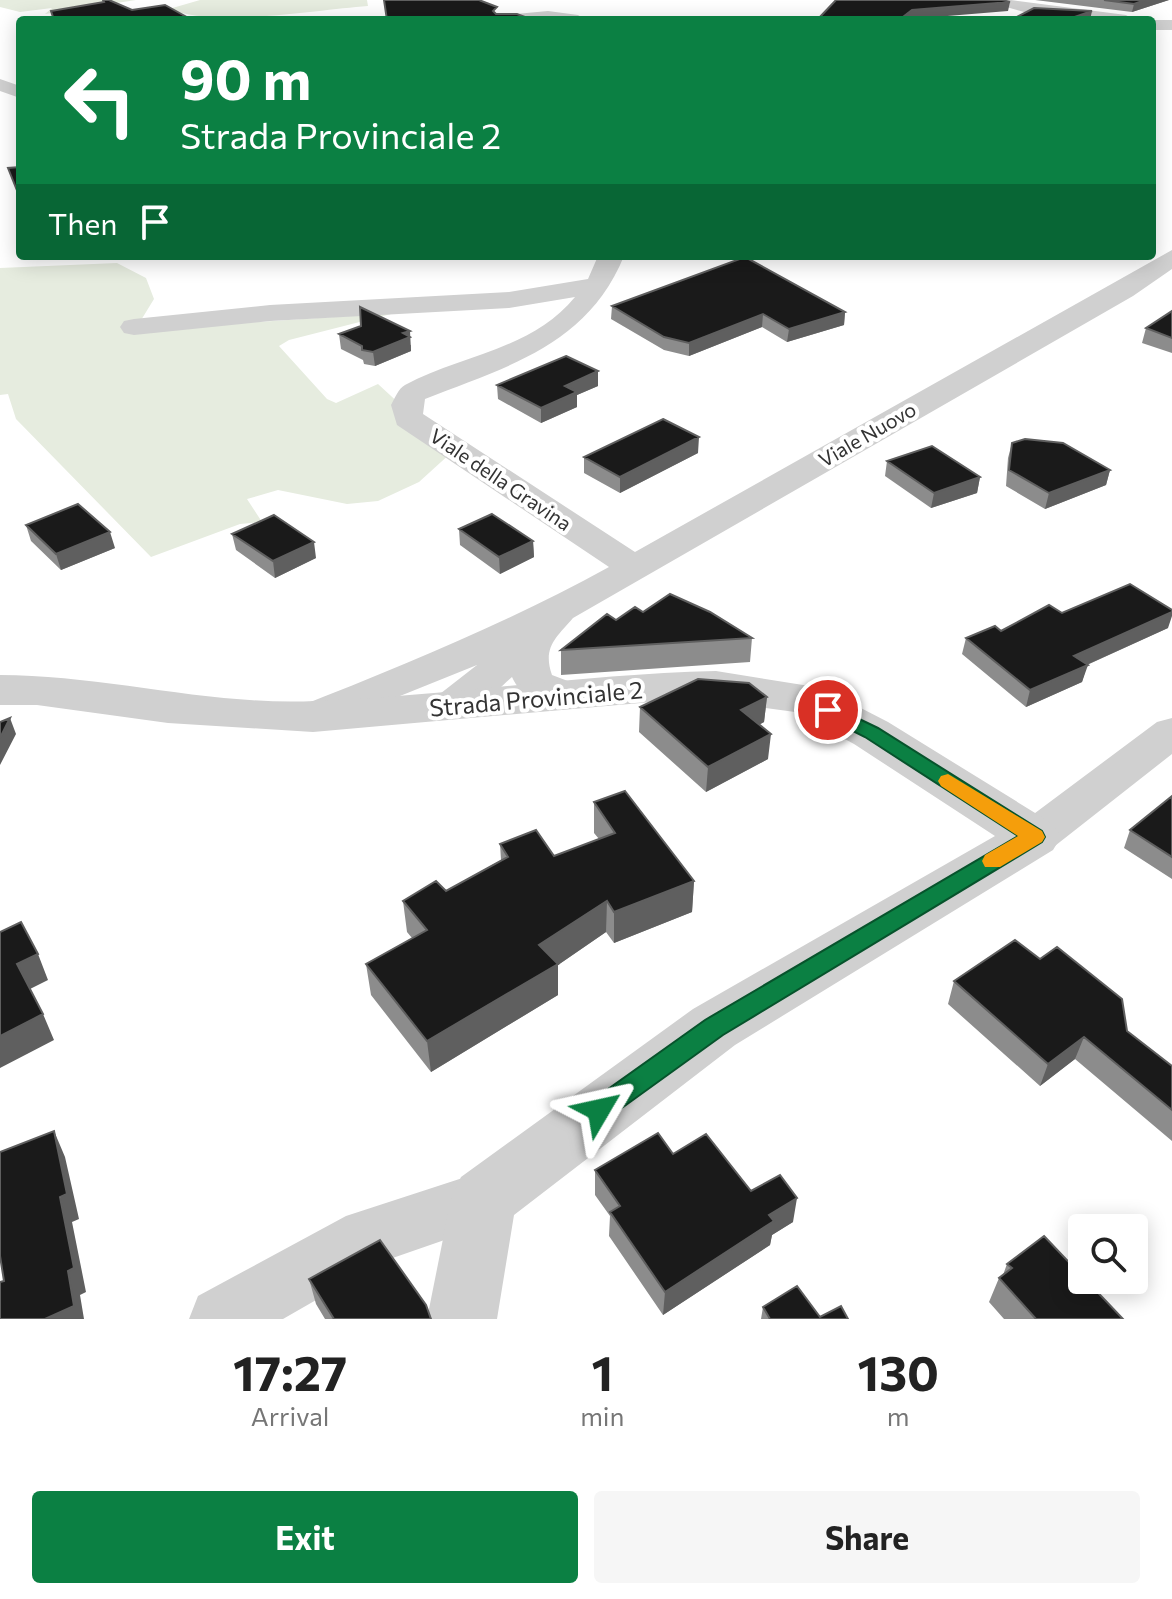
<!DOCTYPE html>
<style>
:root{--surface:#fff;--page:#f6f6f6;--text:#222;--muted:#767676;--accent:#0b8043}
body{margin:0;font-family:Commissioner,sans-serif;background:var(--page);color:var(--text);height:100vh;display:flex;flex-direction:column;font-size:30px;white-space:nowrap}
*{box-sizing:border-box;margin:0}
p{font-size:26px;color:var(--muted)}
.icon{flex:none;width:44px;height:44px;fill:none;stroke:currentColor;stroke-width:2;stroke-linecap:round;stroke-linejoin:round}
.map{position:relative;height:1319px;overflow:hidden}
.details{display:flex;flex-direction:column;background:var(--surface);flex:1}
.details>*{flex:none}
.top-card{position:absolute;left:16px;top:16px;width:1140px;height:244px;border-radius:8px;box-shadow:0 4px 20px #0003;background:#0b8043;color:#fff;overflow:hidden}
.tools{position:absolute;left:1068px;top:1214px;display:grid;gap:16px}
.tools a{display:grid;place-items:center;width:80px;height:80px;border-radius:8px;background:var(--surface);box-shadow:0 4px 20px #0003;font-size:40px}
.pin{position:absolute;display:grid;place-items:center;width:68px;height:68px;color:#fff;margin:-34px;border:4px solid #fff;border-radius:50%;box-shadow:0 2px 8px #0007}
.me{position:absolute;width:88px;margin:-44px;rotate:54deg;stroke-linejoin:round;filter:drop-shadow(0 0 6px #0008)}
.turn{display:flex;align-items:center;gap:28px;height:168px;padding:0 32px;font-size:36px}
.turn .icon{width:104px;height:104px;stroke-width:2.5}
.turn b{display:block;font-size:56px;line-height:68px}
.then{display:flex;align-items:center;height:76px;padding:0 32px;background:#0003;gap:16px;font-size:30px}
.eta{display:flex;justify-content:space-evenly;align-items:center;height:136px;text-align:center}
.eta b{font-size:48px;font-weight:700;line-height:56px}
.cta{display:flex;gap:16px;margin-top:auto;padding:16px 32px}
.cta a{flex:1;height:92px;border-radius:8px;background:var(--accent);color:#fff;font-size:32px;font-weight:700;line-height:92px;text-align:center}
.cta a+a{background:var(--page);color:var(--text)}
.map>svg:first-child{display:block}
.green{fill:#e6ecdf}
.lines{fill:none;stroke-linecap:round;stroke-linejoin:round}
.minor{fill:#d0d0d0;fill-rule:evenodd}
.tertiary{fill:#d0d0d0;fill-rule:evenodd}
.wall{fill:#8c8c8c}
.shaded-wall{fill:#5f5f5f}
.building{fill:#1a1a1a;stroke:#5f5f5f;stroke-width:2}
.route{fill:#0b8043;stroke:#07532c;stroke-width:2}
.slow{fill:#f59e0b}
.labels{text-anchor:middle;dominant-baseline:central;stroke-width:8;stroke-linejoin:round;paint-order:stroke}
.far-street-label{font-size:20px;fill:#333;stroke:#fff}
.street-label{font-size:24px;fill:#333;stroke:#fff}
</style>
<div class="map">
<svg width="1172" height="1319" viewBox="0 0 1172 1319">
<rect width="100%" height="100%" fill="#fff"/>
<path class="green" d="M0,0H136L45,14L52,8L20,12L0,7Z
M200,0H367L368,6C313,10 217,28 169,9Z
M117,263L146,278L154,299L135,330L395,313L289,340L279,346L327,399L336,403L378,384L452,452L419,482L378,501L347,504L278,490L247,499L262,522L240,524L151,557L16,419L8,394L0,395V268Z"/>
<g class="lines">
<path class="minor" d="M981,0H1011L1126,15L1134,20L1035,15Z
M548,11L578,15L586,20H496L504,15Z
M1152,20H1172V30H1152Z
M0,79L20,86V98L0,91Z
M1172,250V269L1133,296L573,618C557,637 542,647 552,675L581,686L587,696L581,706C557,712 522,701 512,677C489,697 468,725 436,717L430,707L436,697L477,665L313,731L298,727L292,717L298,707C404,665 509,622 609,567L397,425L391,405C395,398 398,389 405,385C460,355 532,350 575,297L509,308L270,321L134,335L124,333L120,327L124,321L134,319L270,305L509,292L588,279L598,256H624C587,346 508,366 425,399L423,414L635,552Z
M1172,718V754L1051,849L1035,854L1019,849L1012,837L1019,825L1157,722Z
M484,1171L505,1179L514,1199L505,1219L384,1261L283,1319H189L198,1296L346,1216Z"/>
<path class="tertiary" d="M716,671L822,688L888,722L1053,824L1061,837L1053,850L735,1045L514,1215L497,1319H427L451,1199L461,1177L693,1009L995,836L854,744L795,712L716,701L652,702L313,732L168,723L37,705H0V675C105,675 210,706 315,701C449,696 582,674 716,671Z"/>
</g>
<path class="wall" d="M1035,0H1169L1132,12Z
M612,306L845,312L844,325L787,342L762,327L689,356L664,350L611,319Z
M1172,311V353L1142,343L1146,328Z
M339,334L411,345V351L375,366L364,364L363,360L341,349Z
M497,385L598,386L577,395V407L541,423L498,399Z
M1012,443L1110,470L1106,485L1045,509L1006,486L1008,458Z
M698,453L620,493L584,473V457Z
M887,461L980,477L977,493L931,508L885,476Z
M26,525L115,548L61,570L31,541Z
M459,529L533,541L534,557L500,574L460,545Z
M232,534L316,558L275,578L236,550Z
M643,612L752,638L750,662L561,675V650L616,620Z
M1062,613L1168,628L1087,665L1082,682L1026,707L962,654L966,638L1001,631Z
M767,697L764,722L759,725L768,759L706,792L639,732L640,707Z
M1172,796V879L1124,848L1130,830Z
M594,802L694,881L692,912L614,943L606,932L558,965V995L431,1072L371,995L366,964L412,938L407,932L403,901L446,891L501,860L500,844L554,856L599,839L594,833Z
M954,981L1127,1031L1172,1066V1141L1075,1059L1040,1086L948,1004Z
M673,1154L751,1191L793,1222L772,1235L770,1245L663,1315L609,1236L610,1216L595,1195V1170Z
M1007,1264L1123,1319H1004L989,1302L999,1278L1003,1275Z
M309,1279L431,1319H325L316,1304Z
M763,1307L820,1317L848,1319H761Z"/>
<path class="shaded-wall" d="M1145,0H1169L1132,12L1134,4Z
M1010,2L1008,11L899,20L912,10Z
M1092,11L1090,20H1066Z
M845,312L844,325L787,342L789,329Z
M763,314L762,327L689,356V343Z
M410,331L411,351L375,366L373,352L403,333Z
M598,371V386L577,395V407L541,423V408L565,386Z
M699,437L698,453L620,493V477Z
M1110,470L1106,485L1045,509L1049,493Z
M980,477L977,493L931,508L934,493Z
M110,532L115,548L61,570L56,554Z
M533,541L534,557L500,574L499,557Z
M314,542L316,558L275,578L273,561Z
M1172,612V616L1168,628L1073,671L1088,665L1082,682L1026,707L1030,690L1074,656Z
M767,697L764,722L739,735L741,710Z
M10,718L16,734L0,765V738Z
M771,734L768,759L706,792L708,767Z
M694,881L692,912L614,943V912Z
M607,901L606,932L558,965V995L431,1072L427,1041L539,945Z
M38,954L48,980L28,990L17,964Z
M43,1014L54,1040L0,1068V1036Z
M1084,1037L1075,1059L1040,1086L1048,1064Z
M54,1131L65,1157L79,1219L72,1222L86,1292L80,1295L84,1319H45L68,1271Z
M797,1198L793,1222L772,1235L770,1245L663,1315L665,1292L769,1215Z"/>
<path class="building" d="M103,0H109L132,10L165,5L192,20H54L51,11L104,2Z
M384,0H479L497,7L493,11L496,14H517L533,20H387Z
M836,0H1002L1010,2L912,10L899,20H817Z
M1104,0H1145L1134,4Z
M1034,8L1092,11L1066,20H1011Z
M20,167V198L8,168Z
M745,257L845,312L789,329L763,314L689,343L664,337L612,306Z
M360,307L410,331L403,333L410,337L373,352L362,350V346L339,334L361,326Z
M1172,311V338L1146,328Z
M566,356L598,371L565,386L577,392L541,408L497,385Z
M663,419L699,437L620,477L584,457Z
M1025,439L1063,443L1110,470L1049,493L1009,470L1012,443Z
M932,446L980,477L934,493L887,461Z
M78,504L110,532L56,554L26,525Z
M492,514L533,541L499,557L459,529Z
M274,515L314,542L273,561L232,534Z
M1130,584L1172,610V612L1074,656L1088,665L1030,690L966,638L995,626L1001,631L1049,605L1062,613Z
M670,594L710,612L752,638L561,650L607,614L616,620L635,607L643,612Z
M698,679L749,683L767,697L741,710L771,734L708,767L640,707Z
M10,718L0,738V722Z
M625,791L694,881L614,912L607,901L539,945L558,964L427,1041L366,964L427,930L403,901L436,881L446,891L508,857L500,844L536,830L554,856L615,833L594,802Z
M1172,796V857L1130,830Z
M21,922L38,954L17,964L43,1014L0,1036V932Z
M1015,940L1040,959L1057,947L1122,999L1127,1031L1172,1066V1110L1084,1037L1048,1064L954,981Z
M54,1131L67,1194L60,1197L74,1268L68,1271L74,1306L45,1319H0V1282L4,1281L0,1256V1152Z
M658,1133L673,1154L706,1134L751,1191L780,1175L797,1198L769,1215L774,1221L665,1292L610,1212L620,1206L595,1170Z
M1044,1236L1082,1276V1280H1086L1123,1319H1036L999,1278L1012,1268L1007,1264Z
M380,1240L426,1305L431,1319H334L309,1279Z
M797,1286L820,1317L841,1306L848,1319H770L763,1307Z"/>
<path class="route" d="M828,704L878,728L1042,831L1045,837L1042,842L723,1035L608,1118L599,1122L590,1118L586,1110L590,1102L705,1020L1018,836L865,737L821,715L818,710Z"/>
<path class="slow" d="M948,774L1042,831L1045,837L1042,842L1000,867H985L982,861L985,855L1018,836L941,786L938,781L941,776Z"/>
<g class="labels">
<g class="far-street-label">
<text transform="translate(867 434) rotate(-30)">Viale Nuovo</text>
<text transform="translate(501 479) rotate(34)">Viale della Gravina</text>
</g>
<g class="street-label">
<text transform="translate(536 698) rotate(-5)">Strada Provinciale 2</text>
</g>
</g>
</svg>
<div class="tools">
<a><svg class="icon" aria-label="search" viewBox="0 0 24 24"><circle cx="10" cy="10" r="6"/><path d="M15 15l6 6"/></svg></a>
</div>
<div class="pin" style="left:828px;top:710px;background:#d93025"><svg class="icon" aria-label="arrive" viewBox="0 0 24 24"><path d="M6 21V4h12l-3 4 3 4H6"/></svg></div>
<svg class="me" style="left:599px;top:1110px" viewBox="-20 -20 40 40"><path d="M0-17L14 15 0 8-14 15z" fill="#0b8043" stroke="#fff" stroke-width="4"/></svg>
<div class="top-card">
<div class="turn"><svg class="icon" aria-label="left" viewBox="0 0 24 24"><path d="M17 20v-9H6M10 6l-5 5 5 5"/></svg><div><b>90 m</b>Strada Provinciale 2</div></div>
<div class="then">Then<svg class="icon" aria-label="arrive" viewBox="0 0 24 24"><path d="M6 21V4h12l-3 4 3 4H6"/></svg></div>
</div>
</div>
<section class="details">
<div class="eta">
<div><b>17:27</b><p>Arrival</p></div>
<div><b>1</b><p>min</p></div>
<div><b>130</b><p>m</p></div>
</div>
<div class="cta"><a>Exit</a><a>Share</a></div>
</section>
